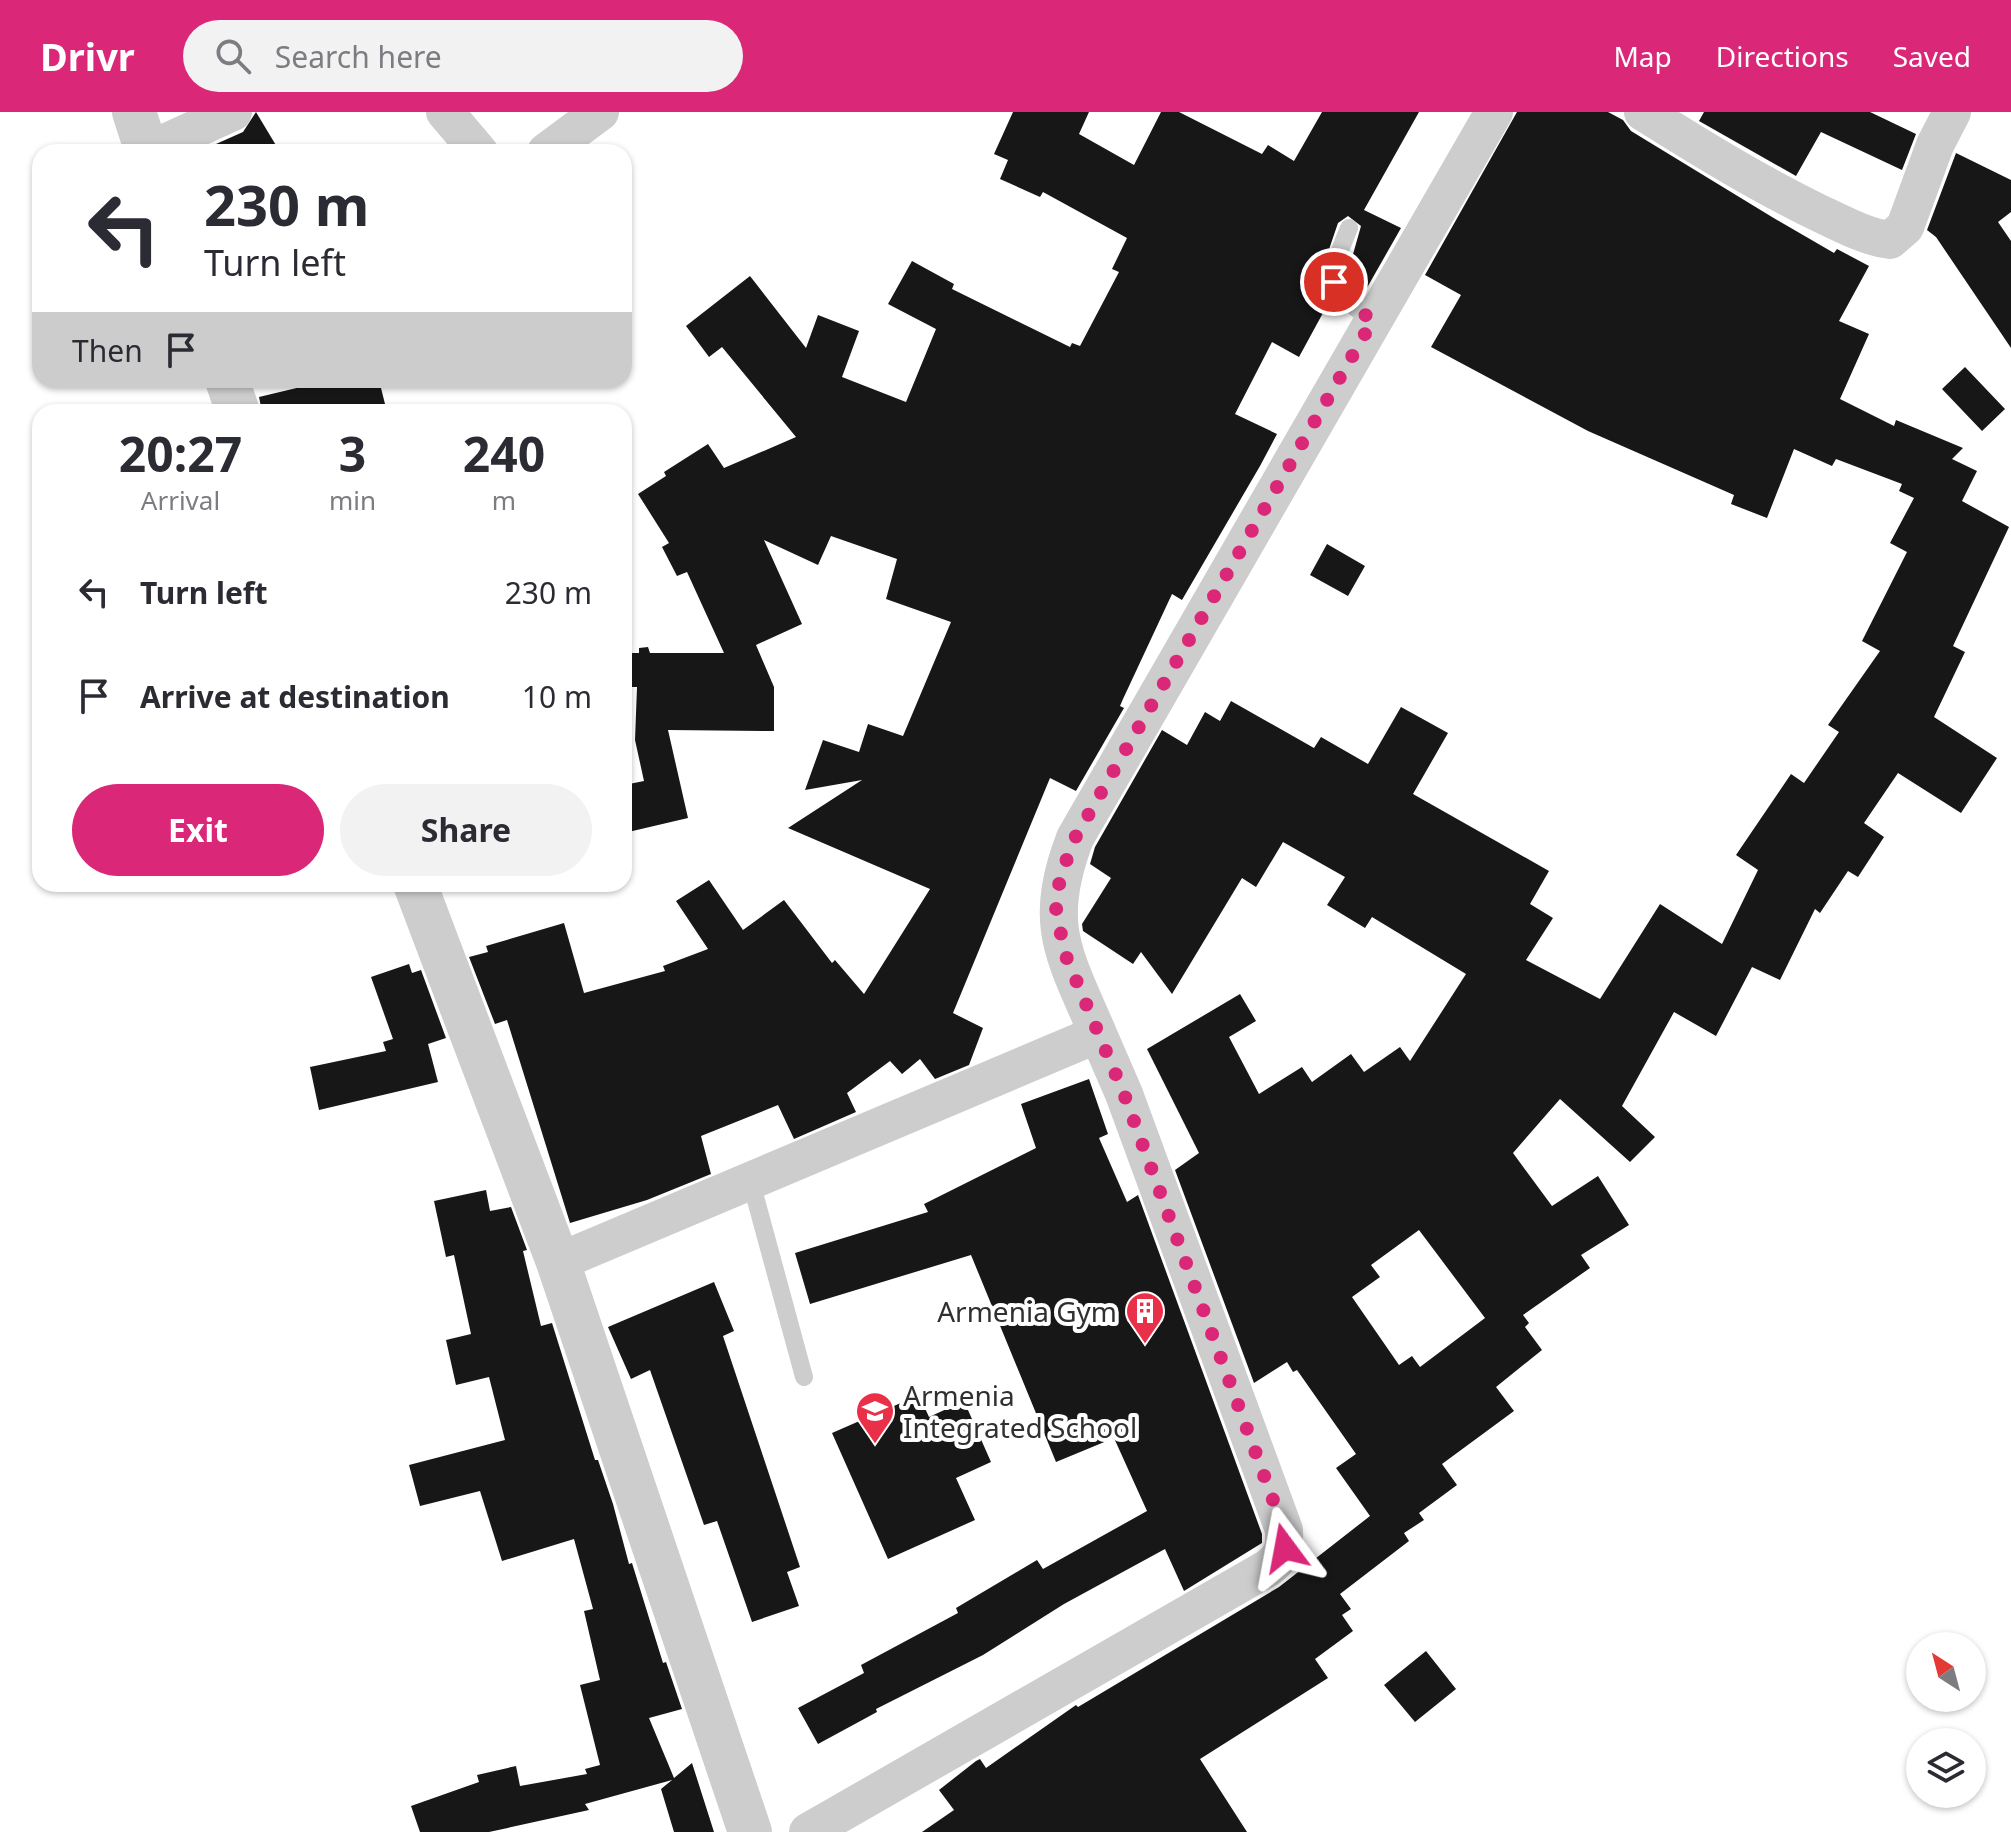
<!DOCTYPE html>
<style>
:root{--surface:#fff;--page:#f2f2f3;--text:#2b2b33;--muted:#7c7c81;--accent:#db2777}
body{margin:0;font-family:"Noto Sans",sans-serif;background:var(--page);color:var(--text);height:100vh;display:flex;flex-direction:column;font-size:30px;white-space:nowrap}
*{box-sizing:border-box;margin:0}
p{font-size:26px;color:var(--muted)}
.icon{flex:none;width:44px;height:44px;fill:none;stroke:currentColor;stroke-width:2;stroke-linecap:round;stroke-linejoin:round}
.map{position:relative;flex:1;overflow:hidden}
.sheet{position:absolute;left:32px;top:292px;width:600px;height:488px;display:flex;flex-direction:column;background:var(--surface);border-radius:24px;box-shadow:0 2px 6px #0004}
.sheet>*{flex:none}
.top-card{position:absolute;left:32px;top:32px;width:600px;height:244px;border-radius:24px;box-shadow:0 2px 6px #0004;background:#fff;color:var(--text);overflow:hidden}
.needle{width:52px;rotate:324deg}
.fabs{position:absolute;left:1906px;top:1520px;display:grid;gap:16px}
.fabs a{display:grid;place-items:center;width:80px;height:80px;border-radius:50%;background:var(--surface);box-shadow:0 2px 6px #0004;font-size:40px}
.pin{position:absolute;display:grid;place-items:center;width:68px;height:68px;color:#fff;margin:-34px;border:4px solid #fff;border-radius:50%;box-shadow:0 2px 8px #0007}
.me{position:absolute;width:88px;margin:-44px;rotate:347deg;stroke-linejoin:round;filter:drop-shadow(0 0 6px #0008)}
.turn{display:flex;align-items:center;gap:28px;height:168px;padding:0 40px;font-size:36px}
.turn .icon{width:104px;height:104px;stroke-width:2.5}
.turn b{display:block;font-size:56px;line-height:68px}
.then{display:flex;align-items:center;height:76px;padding:0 40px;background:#0003;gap:16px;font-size:30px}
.eta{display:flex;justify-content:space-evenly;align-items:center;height:136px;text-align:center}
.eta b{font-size:48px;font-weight:700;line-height:56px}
.primary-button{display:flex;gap:16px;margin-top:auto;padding:16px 40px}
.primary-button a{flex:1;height:92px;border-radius:48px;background:var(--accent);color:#fff;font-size:32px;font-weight:700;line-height:92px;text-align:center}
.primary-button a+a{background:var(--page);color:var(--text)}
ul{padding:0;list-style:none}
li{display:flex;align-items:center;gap:24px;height:104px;padding:0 40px}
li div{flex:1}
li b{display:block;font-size:30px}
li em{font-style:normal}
header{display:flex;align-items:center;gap:48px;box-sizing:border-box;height:112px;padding:0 40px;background:var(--accent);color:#fff}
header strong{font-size:38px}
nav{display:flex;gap:44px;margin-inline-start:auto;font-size:28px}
.search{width:560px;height:72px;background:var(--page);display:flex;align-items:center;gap:20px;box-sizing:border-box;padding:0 28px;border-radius:44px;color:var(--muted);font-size:30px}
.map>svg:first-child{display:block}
.building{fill:#171717;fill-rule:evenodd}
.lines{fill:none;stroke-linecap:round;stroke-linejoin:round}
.service{stroke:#cdcdcd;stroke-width:18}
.minor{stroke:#cdcdcd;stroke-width:38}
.tertiary{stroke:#cdcdcd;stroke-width:44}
.route{stroke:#db2777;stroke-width:14;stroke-dasharray:0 25.2}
.labels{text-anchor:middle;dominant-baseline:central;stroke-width:8;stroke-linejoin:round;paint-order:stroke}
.poi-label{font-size:28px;fill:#303030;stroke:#fff;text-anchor:end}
</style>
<header>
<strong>Drivr</strong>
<div class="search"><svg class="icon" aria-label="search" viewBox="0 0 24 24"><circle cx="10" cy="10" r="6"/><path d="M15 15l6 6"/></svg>Search here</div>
<nav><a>Map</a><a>Directions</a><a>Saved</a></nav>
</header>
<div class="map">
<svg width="2011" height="1720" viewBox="0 0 2011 1720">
<rect width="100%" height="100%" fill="#fff"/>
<path class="building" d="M256,0L280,40H198L243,20Z
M1013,0H1089L1079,22L1134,53L1161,0H1179L1262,42L1268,33L1294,49L1322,0H1419L1364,98L1401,116L1364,181L1346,167L1361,114L1348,104L1338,111L1322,158L1323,174L1330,188L1299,245L1272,230L1235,302L1277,322L1260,354L1182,488L1172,482L1123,587L1120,594L1124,596L1076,679L1050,666L953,901L983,916L969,953L935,967L920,947L902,962L890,949L847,981L856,1000L794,1027L778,993L701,1024L711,1062L647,1088L570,1111L507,908L495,912L469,845L488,840L486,834L564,811L584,881L665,859L663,854L708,837L676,789L709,768L743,818L784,788L832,851L835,848L864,882L930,777L788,716L862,668L805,678L823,628L859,640L868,612L903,624L951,510L886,487L897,447L831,424L818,453L764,428L802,512L756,533L774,575V619L668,618L688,706L624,721V673L644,669L635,628L637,575H627V541H639V536L648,535L650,541H724L687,460L677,464L662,435L669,431L638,382L666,364L664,360L708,332L724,356L796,325L722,235L709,245L686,214L750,164L806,236L818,203L859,219L842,265L906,290L936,217L888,192L912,149L954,172L952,177L1070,235L1072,231L1080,234L1119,160L1112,157L1127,126L1043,80L1040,85L1000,67L1008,48L994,42Z
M1517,0H1608L1623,8L1631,19L1772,105L1834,141L1837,137L1869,154L1839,209L1869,222L1840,287L1894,314L1896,308L1963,336L1952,347L1977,359L1962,389L2009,415L1953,534L1965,540L1934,605L1997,646L1961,701L1898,661L1864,711L1884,725L1858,765L1848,759L1820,801L1815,797L1780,868L1752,855L1716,924L1674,900L1622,994L1655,1025L1630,1050L1560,987L1513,1041L1552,1094L1598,1064L1629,1113L1581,1143L1590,1156L1523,1203L1529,1211L1525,1215L1542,1238L1496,1275L1514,1299L1442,1352L1457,1373L1419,1401L1424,1408L1404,1421L1409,1429L1340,1482L1351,1497L1342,1503L1353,1519L1315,1547L1328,1566L1200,1647L1247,1720H922L954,1698L939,1678L976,1649L980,1647L986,1656L1076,1593L1078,1595L1279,1475L1370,1404L1336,1356L1356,1342L1297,1258L1293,1260L1287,1250L1254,1271L1175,1058L1199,1041L1147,937L1240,882L1256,909L1229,925L1259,982L1302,955L1312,970L1351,942L1364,960L1400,935L1410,949L1466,862L1372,805L1365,816L1327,793L1345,765L1283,730L1256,775L1242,766L1172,882L1141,840L1133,852L1083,819L1082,812L1111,766L1090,752L1095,735L1162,618L1187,633L1205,600L1220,609L1231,589L1314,636L1321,625L1368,652L1401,595L1448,621L1413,682L1549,759L1530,792L1553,806L1526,848L1600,887L1660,792L1722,832L1758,758L1736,743L1791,662L1804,671L1839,620L1828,613L1880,539L1862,529L1907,440L1890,431L1914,386L1899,379L1902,372L1836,347L1832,354L1794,337L1767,406L1731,392L1734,383L1588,319L1431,235L1461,183L1425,163ZM1419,1118L1485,1206L1420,1255L1412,1244L1399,1253L1352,1185L1380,1165L1371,1153Z
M1704,0H1870L1916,22L1902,58L1821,20L1796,64L1699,9Z
M1956,41L2011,68V100L1998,110L2011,129V236L1936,125L1927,118Z
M1965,255L2005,297L1982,319L1942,277Z
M330,268H379L387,300H262L259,285Z
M1327,432L1365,454L1348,484L1310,463Z
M409,852L412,861L421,858L446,926L428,932L438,970L319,998L310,955L386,939L383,930L393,927L371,865Z
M1089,967L1108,1022L1099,1026L1127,1090L1138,1083L1262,1422V1431L1184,1479L1165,1437L1064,1492L983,1543L876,1597L877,1600L818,1632L798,1596L864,1561L861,1553L958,1501L956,1496L1037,1448L1043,1457L1147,1399L1114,1326L1056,1350L971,1143L810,1192L795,1141L928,1100L924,1092L1036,1036L1021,992Z
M486,1078L490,1099L511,1095L527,1138L523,1139L541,1214L552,1211L595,1348H598L613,1392L629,1452L632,1451L663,1551L666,1550L682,1597L649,1606L674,1666L692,1651L714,1720H674L661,1677L672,1668L585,1692L589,1698L489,1720H420L411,1694L479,1670L477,1663L516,1654L520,1674L587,1662L585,1657L600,1653L580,1573L600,1568L584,1499L593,1497L574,1427L502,1449L480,1379L420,1394L409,1353L505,1328L489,1265L456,1273L446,1228L471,1222L454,1143L446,1145L434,1089Z
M714,1170L734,1219L723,1224L800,1455L787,1460L799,1494L752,1510L717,1409L704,1413L650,1258L631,1267L608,1215Z
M919,1283L929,1305L964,1289L991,1350L956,1366L975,1408L888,1447L832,1321Z
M1426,1539L1456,1577L1415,1610L1384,1573Z"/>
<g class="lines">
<path class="service" d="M1349,116C1327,169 1324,176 1373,208
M751,1070L804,1265"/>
<path class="minor" d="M445,0L479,40
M1643,0C1702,37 1759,72 1821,102C1843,112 1866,125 1890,128L1905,115L1935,33L1952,0
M147,39L233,0
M546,40L600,0
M558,1150L1098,922C1064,842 1042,813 1075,726L1494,0
M808,1720L1268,1456C1283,1444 1285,1437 1284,1418L1124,982L1098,922"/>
<path class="tertiary" d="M134,0L147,40
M227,268L238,300
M415,772L558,1150L750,1720"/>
</g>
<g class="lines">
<path class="route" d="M1285,1436L1284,1418L1124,982L1065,842L1056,798L1060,765L1075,726L1373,208L1341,187L1334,170"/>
</g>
<defs>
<g id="building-pin" transform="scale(2)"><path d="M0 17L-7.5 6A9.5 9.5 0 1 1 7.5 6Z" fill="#ea3048" stroke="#fff"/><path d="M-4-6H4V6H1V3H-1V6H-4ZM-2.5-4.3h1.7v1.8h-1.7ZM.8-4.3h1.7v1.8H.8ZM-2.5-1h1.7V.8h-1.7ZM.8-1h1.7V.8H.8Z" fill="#fff"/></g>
<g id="school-pin" transform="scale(2)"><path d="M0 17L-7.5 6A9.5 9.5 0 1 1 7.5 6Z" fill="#ea3048" stroke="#fff"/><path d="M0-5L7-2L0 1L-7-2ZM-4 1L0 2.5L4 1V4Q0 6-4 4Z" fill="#fff"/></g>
</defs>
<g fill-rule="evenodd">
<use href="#building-pin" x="1145" y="1199"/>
<use href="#school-pin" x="875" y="1299"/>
</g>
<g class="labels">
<g class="poi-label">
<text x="1117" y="1199">Armenia Gym</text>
<text x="903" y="1283" text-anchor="start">Armenia<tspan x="903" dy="32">Integrated School</tspan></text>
</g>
</g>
</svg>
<div class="fabs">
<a><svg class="needle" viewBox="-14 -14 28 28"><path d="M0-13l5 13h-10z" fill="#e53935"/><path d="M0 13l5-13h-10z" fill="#7c7c81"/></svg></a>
<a><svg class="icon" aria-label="layers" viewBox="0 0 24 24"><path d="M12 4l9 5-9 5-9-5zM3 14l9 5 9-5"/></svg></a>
</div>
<div class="pin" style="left:1334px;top:170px;background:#d93025"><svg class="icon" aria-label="arrive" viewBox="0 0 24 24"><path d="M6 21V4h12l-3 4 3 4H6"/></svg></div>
<svg class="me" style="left:1285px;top:1436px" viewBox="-20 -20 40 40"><path d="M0-17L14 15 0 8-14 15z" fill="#db2777" stroke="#fff" stroke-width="4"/></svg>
<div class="top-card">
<div class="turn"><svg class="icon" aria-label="left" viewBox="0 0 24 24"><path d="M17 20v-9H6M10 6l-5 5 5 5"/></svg><div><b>230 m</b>Turn left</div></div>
<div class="then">Then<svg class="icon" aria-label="arrive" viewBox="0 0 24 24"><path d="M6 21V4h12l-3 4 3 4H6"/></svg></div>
</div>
<section class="sheet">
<div class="eta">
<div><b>20:27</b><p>Arrival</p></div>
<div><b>3</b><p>min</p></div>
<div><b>240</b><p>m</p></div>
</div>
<ul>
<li><svg class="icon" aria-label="left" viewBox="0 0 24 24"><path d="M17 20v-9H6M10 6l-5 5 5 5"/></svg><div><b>Turn left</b></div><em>230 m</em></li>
<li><svg class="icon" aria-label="arrive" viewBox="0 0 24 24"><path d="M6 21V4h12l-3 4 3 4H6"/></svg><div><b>Arrive at destination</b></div><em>10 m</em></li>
</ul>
<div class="primary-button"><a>Exit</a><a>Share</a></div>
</section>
</div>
